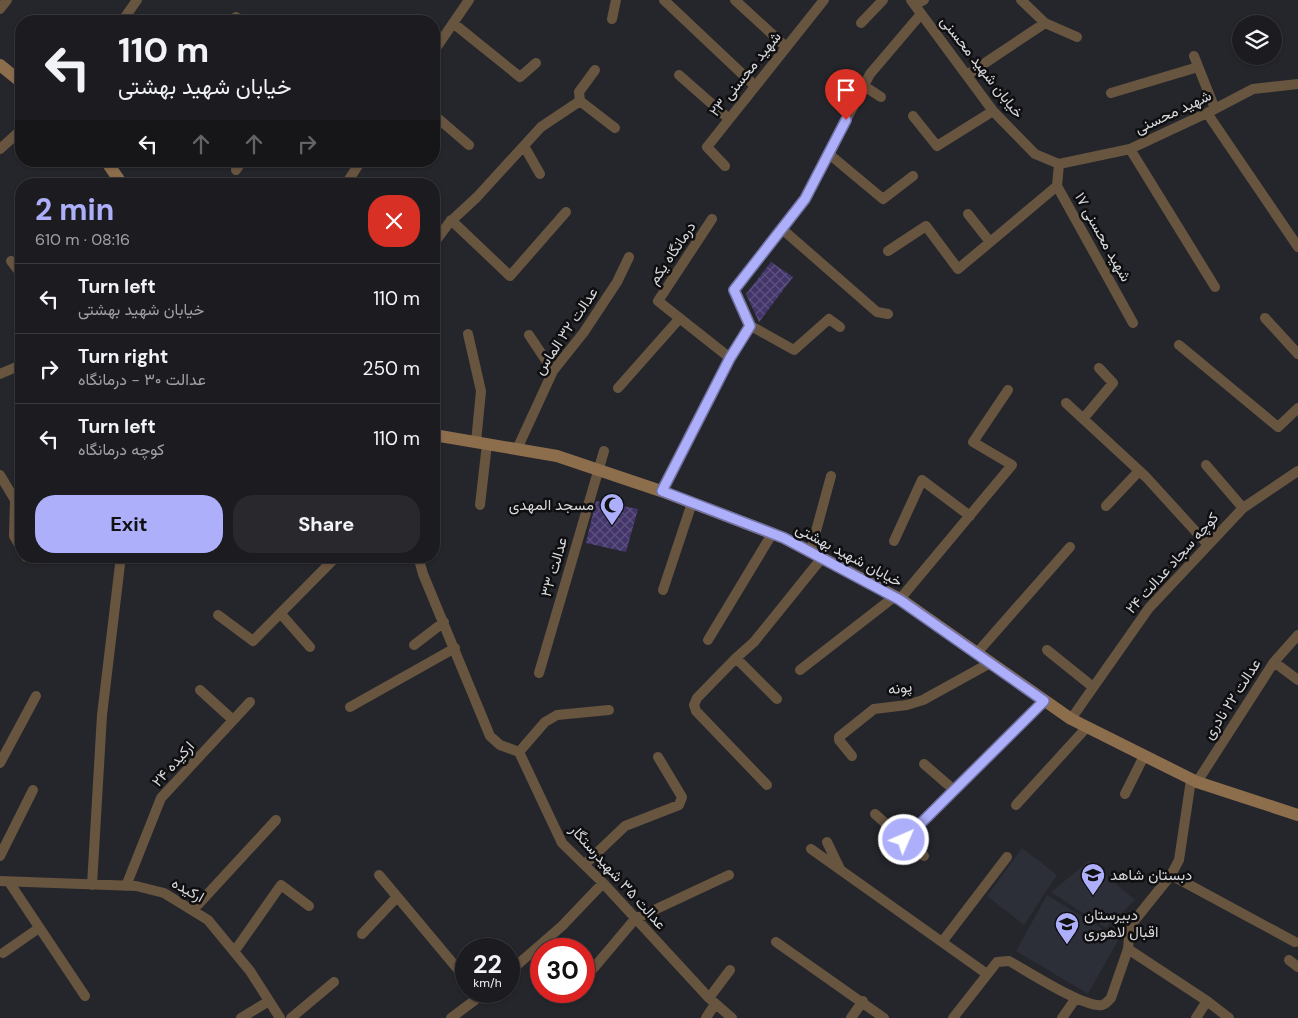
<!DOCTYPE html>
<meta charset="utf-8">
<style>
:root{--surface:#1c1c20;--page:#29292d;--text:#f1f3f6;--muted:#a0a1a5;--line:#3a3a3e;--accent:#adaffb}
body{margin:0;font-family:"DM Sans",Vazirmatn,sans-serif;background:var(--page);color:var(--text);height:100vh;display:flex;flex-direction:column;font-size:19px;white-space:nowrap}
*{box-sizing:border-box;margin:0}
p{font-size:16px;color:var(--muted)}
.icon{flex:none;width:28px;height:28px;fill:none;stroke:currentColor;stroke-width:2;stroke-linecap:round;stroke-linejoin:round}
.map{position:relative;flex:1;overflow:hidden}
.side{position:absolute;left:15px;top:178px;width:425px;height:385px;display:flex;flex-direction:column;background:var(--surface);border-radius:20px;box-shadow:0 1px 4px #0004,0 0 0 1px var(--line)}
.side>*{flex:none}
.hud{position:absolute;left:15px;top:15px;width:425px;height:152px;border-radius:20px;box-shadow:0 1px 4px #0004,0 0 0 1px var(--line);background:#1c1c20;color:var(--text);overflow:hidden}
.controls{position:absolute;left:1232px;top:15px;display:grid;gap:10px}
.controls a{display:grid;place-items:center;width:50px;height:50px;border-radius:50%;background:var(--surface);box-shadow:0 1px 4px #0004,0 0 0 1px var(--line);font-size:25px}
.speed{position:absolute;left:455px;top:938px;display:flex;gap:10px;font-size:25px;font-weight:700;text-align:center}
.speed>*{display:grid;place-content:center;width:65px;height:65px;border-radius:50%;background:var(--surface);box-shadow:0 1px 4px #0004,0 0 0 1px var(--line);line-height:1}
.speed small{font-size:12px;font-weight:400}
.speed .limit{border:8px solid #d22;background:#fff;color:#111}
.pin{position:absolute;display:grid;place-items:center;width:42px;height:42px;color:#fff;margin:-51px -21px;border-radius:50% 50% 50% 0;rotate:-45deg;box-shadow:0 0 5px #0007}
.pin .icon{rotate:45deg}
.me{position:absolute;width:55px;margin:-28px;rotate:45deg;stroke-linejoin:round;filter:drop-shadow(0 0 4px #0008)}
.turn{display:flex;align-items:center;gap:18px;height:105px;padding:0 20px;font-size:22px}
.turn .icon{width:65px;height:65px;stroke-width:2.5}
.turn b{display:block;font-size:35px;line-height:42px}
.lanes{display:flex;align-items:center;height:48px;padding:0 20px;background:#0003;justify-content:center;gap:25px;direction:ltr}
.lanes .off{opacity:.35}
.round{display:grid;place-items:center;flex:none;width:52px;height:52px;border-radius:20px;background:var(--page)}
.overview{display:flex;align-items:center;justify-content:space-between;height:85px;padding:0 20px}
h1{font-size:30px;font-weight:700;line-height:38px;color:var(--accent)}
.primary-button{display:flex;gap:10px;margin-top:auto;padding:10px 20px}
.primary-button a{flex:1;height:58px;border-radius:20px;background:var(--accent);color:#111;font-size:20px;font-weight:700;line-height:58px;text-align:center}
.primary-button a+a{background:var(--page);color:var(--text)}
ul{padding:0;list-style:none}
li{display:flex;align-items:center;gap:15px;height:70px;padding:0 20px;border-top:1px solid var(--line)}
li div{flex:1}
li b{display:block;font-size:19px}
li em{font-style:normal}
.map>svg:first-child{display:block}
.built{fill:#2c2e38}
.building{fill:url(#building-cross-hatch)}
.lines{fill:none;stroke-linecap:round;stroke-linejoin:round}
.minor{stroke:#685540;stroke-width:10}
.secondary{stroke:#8c6e4d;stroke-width:12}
.route-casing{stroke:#7072a3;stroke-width:12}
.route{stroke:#adaffb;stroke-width:9}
.labels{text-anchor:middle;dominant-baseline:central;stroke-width:5;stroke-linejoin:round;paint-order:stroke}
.street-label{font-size:15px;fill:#d7d8db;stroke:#0f0f11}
.poi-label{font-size:15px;fill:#d7d8db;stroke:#0f0f11;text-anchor:start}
</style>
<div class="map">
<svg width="1298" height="1018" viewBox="0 0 1298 1018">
<defs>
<pattern id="building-cross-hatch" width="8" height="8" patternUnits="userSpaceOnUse" patternTransform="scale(1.25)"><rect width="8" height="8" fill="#43356a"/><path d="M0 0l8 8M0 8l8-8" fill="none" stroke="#5d527f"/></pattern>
</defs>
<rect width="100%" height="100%" fill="#25262b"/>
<path class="built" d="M1022,848L1057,875L1024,925L987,896Z
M1089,861L1135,900L1106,928L1051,892Z
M1047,895L1119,939L1088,994L1016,951Z"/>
<path class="building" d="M771,262L793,277L759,322L746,294Z
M596,501L638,509L626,552L586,543Z"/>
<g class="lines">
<path class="minor" d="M664,0L755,86
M735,0L786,47
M911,0L993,111L1035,154L1059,164
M1021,0L1045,23L1077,37
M915,5L924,0
M0,9L7,0
M236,17L243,21
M612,19L616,0
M120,21L123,20L137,0
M453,23L520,77L536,63
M861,23L883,0
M434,51L469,0
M1194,56L1215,109
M595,70L579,92L580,101L615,128
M679,75L729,119
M967,75L1045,23
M864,86L881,97
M1111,93L1198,67
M1207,113L1298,247
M434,115L469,145
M913,116L937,146L993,111
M524,146L540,174
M0,149L21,130
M1130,149L1215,287
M829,154L883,199L913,176
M1059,164L1130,149L1207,113L1253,89L1298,84
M1059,164L1057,186L1133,323
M725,166L707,147L824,0
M236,170L242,161
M346,184L361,161
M968,214L990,242
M712,219L658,301L730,358
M451,220L510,276L566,212
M782,229L877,312L888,314
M434,243L449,223L477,197L541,127L580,101
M888,251L926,226L958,269L1057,186
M11,261L21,274
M1265,318L1298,354
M751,326L734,290L805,199L870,74L921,14
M751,326L794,350L829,319L840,327
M468,334L481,391L476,442
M529,335L553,371
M1179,345L1278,427L1298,408
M0,374L21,365
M618,388L680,318
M1066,403L1146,477L1208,545
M1083,419L1113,383L1099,368
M517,449L553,371L584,332L617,282L629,257
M1206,465L1243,508
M0,475L15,500L14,536L21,548
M661,491L730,358L751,326
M480,505L487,444
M1106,506L1139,471
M894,541L922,480L970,516
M810,553L831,476
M26,556V557
M418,556L423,574L490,736L500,745L519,752L562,843L603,883L709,998L732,1018
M663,590L692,503
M900,599L1012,465L973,442L1008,390
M281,614L310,647
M218,615L253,641L337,556
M708,640L772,534
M414,645L444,622
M1047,650L1093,687
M976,654L1070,547
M736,658L697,698L694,705L696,711L767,785
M1274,662L1298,680
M800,670L894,597
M539,673L604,451
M200,690L233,720
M777,699L736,658L754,642L821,559
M350,707L455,648
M1071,719L1149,608L1243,508L1298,471
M519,752L545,722L557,715L609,710
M852,756L839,740V737L874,709L907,705L923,700L990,663
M0,763L36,696
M924,764L954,790
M1197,782L1274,662L1298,635
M1125,794L1144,756
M1016,805L1087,727
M875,814L904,840
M827,842L840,869
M811,849L987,974
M0,856L33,790
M924,856L904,840L1044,701
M585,864L625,826L679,805L682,797L658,757
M379,875L466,979
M1171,875L1295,942
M0,881L136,886L164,893L208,920L250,971L280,1018
M9,882L85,996
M92,885L102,715L121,556
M126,886L161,798L250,702
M193,910L276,820
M362,934L397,897
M776,942L884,1018
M942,942L1007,857
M1128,949L1207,1001L1229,1018
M234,952L281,885L309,906
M3,953L39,928
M1289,960L1298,967
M592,970L635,919L729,875
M509,972L562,926L603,883
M709,998L730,970
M241,1018L269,1001
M291,1018L334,982
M451,1018L487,991
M706,1018L715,1004
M851,1018L863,1001
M953,1018L997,962L1009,961C1027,971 1084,1008 1102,1005C1106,1004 1108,1001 1111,998L1128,949L1130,926L1171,875L1179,860L1191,780
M1062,1018L1076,998
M1196,1018L1207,1001"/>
<path class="secondary" d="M0,65L21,82
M106,161L122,184
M434,435L557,456L661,491L784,538L900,599L1071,719L1197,782L1298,815"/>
</g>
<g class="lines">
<g class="route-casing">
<path id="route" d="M846,120L805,199L734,290L750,326L730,358L662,491L784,538L900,600L1044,701L904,840"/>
</g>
<use href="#route" class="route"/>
</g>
<defs>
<g id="mosque-pin" transform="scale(1.25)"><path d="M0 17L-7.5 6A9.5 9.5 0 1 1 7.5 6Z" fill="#adaffb" stroke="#0f0f11"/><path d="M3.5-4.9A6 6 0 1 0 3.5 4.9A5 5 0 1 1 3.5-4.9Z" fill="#111"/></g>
<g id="school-pin" transform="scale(1.25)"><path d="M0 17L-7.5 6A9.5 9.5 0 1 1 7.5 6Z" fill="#adaffb" stroke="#0f0f11"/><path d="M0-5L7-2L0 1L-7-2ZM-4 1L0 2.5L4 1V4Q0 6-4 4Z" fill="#111"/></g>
</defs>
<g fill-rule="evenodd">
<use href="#mosque-pin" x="612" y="505"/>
<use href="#school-pin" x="1093" y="875"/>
<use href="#school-pin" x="1067" y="924"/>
</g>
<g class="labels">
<g class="street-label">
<text transform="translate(982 67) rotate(52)">خیابان شهید محسنی</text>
<text transform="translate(745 74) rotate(-51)">شهید محسنی ۲۳</text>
<text transform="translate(1173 112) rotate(-25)">شهید محسنی</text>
<text transform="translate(1103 237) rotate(61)">شهید محسنی ۱۷</text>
<text transform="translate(672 253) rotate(-56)">درمانگاه یکم</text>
<text transform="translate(566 331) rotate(-56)">عدالت ۳۲ الماس</text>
<text transform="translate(849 555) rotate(28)">خیابان شهید بهشتی</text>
<text transform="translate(1172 563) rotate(-48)">کوچه سجاد عدالت ۲۴</text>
<text transform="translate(554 567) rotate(-74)">عدالت ۳۳</text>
<text transform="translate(900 688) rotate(-9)">پونه</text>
<text transform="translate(1232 699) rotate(-57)">عدالت ۲۲ نادری</text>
<text transform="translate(173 764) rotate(-48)">ارکیده ۲۴</text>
<text transform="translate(618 877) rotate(48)">عدالت ۳۵ شهیدرستگار</text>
<text transform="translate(188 890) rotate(29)">ارکیده</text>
</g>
<g class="poi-label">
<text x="594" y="505" text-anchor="end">مسجد المهدی</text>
<text x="1110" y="875">دبستان شاهد</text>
<text x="1084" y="915">دبیرستان<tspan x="1084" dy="17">اقبال لاهوری</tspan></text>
</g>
</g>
</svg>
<div class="controls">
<a><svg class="icon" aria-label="layers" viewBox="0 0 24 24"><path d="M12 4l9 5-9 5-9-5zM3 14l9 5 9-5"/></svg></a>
</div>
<div class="speed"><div>22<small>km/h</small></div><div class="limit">30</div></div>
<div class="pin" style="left:846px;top:120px;background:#d93025"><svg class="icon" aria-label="arrive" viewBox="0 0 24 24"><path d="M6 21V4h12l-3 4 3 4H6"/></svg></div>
<svg class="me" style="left:904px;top:840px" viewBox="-20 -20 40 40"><circle r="17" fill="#adaffb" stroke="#fff" stroke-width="3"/><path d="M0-11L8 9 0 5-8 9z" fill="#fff"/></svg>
<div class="hud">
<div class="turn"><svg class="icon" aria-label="left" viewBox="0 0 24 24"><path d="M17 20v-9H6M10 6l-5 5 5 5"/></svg><div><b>110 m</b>خیابان شهید بهشتی</div></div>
<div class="lanes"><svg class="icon" aria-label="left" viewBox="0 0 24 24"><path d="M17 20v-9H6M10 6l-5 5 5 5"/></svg><svg class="icon off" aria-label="ahead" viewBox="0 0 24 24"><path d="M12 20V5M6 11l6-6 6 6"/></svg><svg class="icon off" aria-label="ahead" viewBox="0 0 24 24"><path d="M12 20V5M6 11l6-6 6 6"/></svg><svg class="icon off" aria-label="right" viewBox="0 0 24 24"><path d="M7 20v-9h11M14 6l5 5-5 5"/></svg></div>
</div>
<section class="side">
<div class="overview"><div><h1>2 min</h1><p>610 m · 08:16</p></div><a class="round" style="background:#d93025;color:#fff"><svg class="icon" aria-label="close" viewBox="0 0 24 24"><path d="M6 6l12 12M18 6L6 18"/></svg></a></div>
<ul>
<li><svg class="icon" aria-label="left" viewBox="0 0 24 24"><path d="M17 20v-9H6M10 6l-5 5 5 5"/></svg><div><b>Turn left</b><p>خیابان شهید بهشتی</p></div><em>110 m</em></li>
<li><svg class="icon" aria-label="right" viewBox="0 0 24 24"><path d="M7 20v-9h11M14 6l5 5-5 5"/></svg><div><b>Turn right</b><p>عدالت ۳۰ - درمانگاه</p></div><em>250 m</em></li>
<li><svg class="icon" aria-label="left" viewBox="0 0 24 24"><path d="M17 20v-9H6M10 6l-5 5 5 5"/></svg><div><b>Turn left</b><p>کوچه درمانگاه</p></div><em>110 m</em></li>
</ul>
<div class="primary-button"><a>Exit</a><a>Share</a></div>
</section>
</div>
